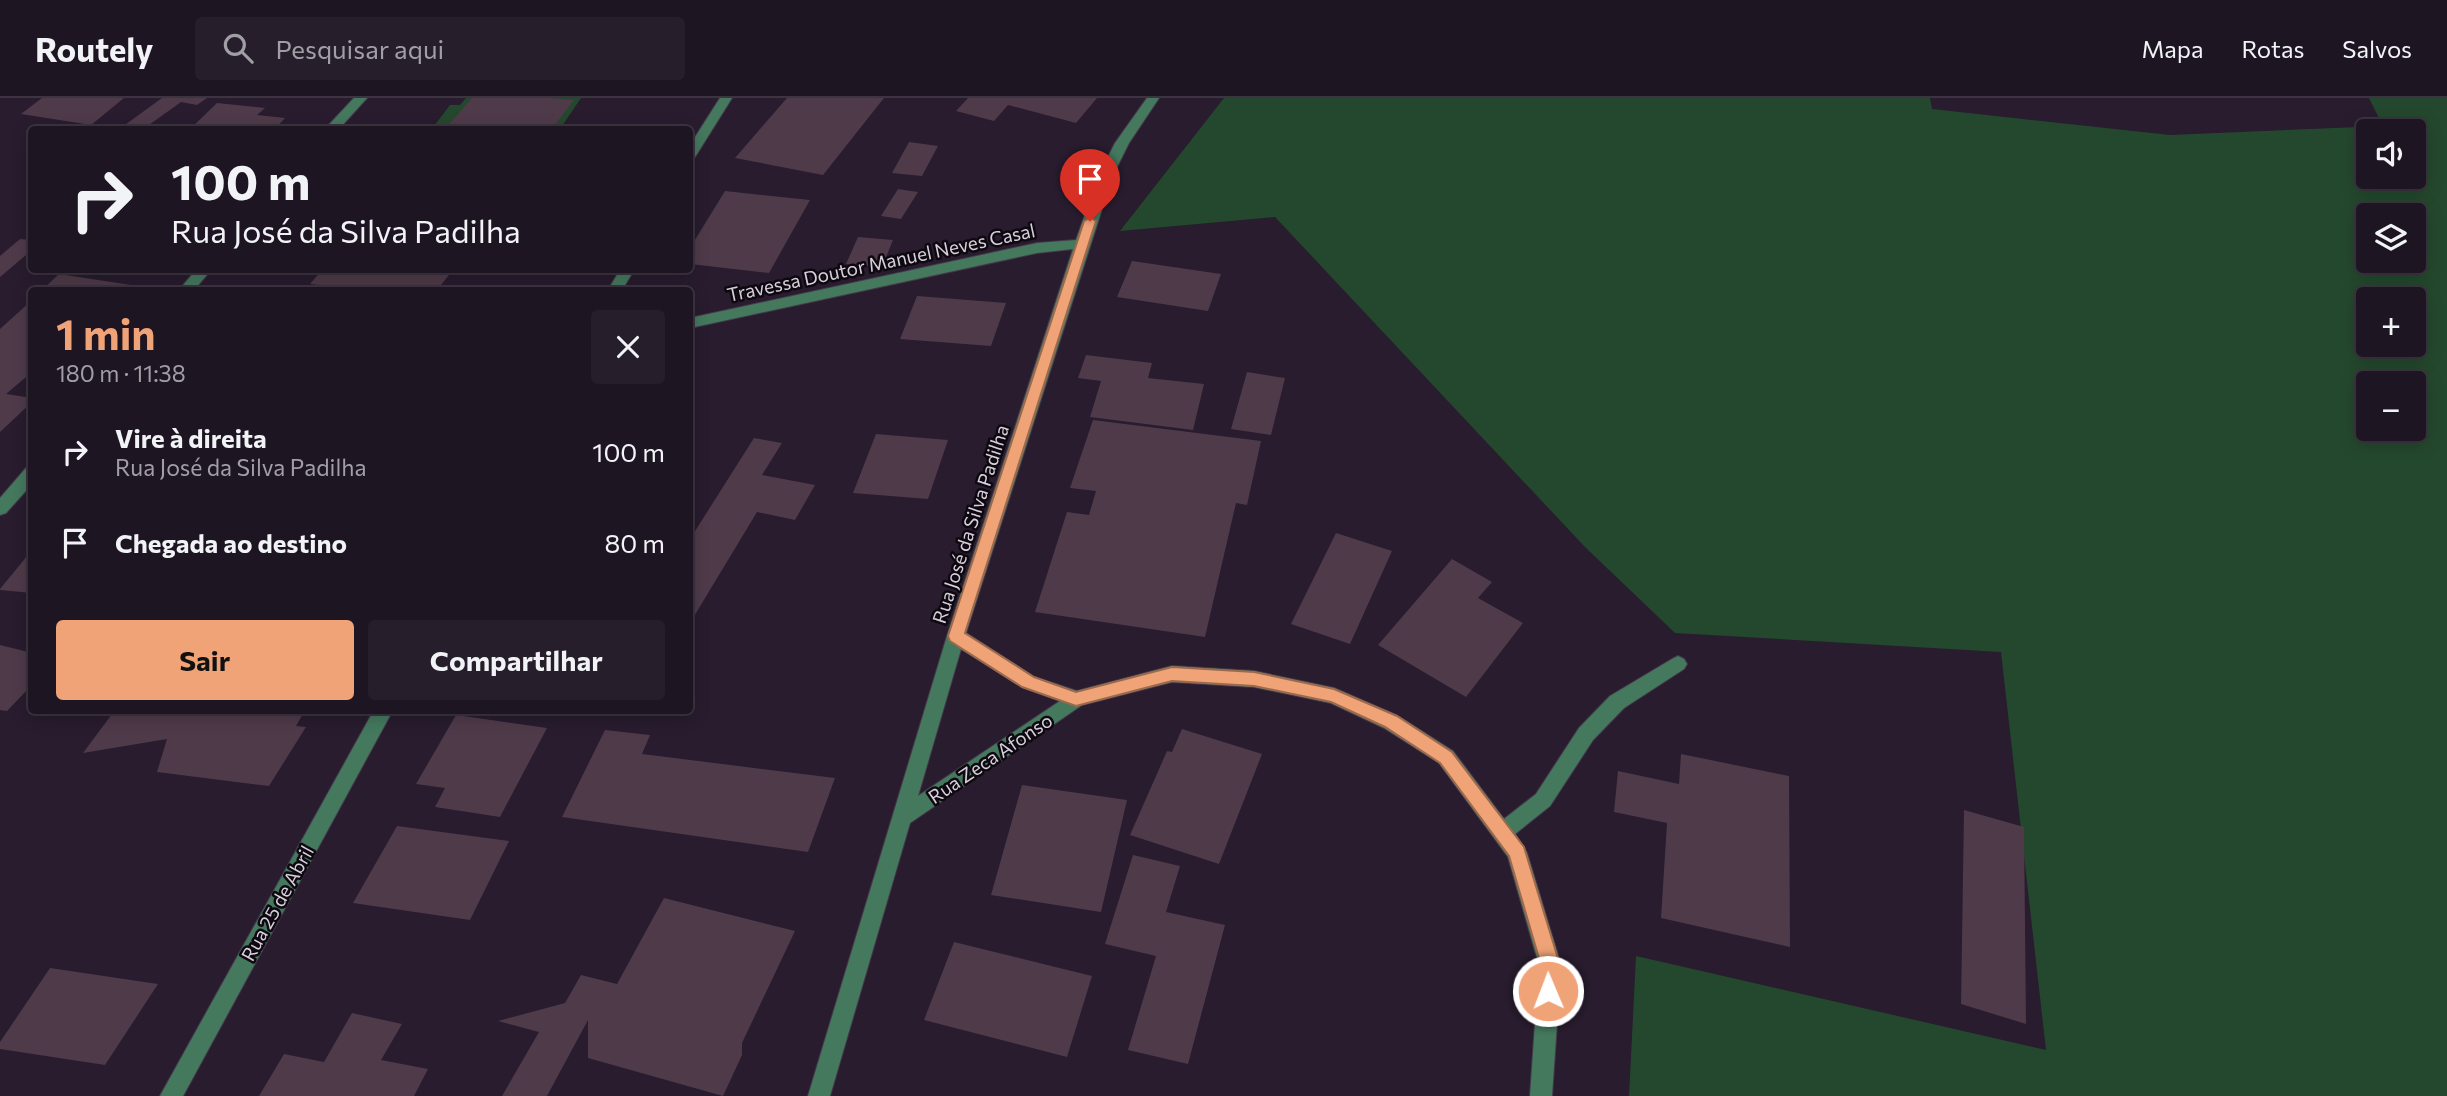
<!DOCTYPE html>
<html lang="pt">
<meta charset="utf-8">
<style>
:root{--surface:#1e1522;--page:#261e2a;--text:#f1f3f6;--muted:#a19fa5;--line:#3c3440;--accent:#efa377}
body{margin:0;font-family:Commissioner,sans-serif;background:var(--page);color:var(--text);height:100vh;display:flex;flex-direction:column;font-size:26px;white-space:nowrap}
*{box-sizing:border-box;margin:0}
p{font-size:23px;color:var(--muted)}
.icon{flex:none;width:38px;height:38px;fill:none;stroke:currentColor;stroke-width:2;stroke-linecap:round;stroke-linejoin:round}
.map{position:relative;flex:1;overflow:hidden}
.panel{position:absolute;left:28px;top:189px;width:665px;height:427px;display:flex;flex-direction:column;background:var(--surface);border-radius:7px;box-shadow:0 4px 18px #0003,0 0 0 2px var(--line)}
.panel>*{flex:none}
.hud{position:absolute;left:28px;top:28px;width:665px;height:147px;border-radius:7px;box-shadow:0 4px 18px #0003,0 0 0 2px var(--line);background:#1e1522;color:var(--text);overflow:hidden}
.controls{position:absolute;left:2356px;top:21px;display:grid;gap:14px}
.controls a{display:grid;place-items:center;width:70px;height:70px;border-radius:7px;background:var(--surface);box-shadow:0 4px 18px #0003,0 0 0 2px var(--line);font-size:35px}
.pin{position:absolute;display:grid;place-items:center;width:60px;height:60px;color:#fff;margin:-72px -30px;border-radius:50% 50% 50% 0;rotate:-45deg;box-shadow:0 0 7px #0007}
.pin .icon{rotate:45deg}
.me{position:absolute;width:77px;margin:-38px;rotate:359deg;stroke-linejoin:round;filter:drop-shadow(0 0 5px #0008)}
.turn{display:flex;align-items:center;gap:24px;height:147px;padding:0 28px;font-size:32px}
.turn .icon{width:91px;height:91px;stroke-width:2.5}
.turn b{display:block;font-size:49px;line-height:60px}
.round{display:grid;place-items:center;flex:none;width:74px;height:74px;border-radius:7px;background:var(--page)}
.summary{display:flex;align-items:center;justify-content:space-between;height:119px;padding:0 28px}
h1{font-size:42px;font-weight:700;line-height:52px;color:var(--accent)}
.action{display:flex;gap:14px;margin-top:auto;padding:14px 28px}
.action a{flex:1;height:80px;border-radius:7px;background:var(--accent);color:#111;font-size:28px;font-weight:700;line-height:80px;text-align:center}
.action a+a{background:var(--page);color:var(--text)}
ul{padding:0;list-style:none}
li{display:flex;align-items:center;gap:21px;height:91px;padding:0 28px}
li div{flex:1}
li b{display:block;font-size:26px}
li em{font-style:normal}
header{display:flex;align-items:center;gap:42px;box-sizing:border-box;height:98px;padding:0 35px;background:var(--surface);border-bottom:2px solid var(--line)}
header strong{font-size:33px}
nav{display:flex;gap:38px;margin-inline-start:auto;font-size:24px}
.search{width:490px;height:63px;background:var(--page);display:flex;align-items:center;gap:18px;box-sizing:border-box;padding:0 24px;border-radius:7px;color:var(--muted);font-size:26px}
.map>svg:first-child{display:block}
.green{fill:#24482d;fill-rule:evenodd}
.building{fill:#4f3a49}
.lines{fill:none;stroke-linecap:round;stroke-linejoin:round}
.minor-casing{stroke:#44394a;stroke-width:2}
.minor{fill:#44795e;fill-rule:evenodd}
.route{fill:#efa377;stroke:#9b6a4d;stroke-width:2}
.labels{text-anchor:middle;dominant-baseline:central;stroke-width:5;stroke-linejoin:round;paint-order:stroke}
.street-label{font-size:19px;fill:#d7cfdb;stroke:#0e0911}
</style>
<header>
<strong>Routely</strong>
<div class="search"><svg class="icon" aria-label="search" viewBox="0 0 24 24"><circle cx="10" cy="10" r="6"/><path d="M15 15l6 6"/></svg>Pesquisar aqui</div>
<nav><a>Mapa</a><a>Rotas</a><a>Salvos</a></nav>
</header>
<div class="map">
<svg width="2447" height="998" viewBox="0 0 2447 998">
<rect width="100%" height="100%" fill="#281c2e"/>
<path class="green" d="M466,0H581L560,31L431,32L450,7H460Z
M1224,0H1930L1932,11L2170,37L2383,28L2369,0H2447V998H1629L1636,858L2046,952L2001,554L1675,535L1585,449L1275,119L1120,133ZM2368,33H2413V79H2368ZM2368,117H2413V163H2368ZM2368,201H2413V247H2368ZM2368,285H2413V331H2368Z"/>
<path class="building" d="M42,0H124L91,27L21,16Z
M162,0H207L197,7L181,4L142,32H118Z
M472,0H550L574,2L551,32H444Z
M787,0H884L823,77L735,60Z
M968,0H1097L1076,25L1008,7L994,23L956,13Z
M217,5L265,10L257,17L285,20L274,32H189Z
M909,44L938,48L922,78L892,75Z
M898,91L918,94L901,121L881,118Z
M725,93L810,102L769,175L690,166V150Z
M858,139L893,142L882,169L846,166Z
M20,141L32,142V152L0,179V158Z
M1132,163L1221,176L1208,213L1117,199Z
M322,172H453L437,192H366L310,186Z
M59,176L137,188L132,192H42Z
M917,198L1006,205L991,248L900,241Z
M32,202V274L6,296L32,300V304L0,334V231Z
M1086,257L1152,265L1148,280L1204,286L1193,332L1090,319L1101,283L1078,280Z
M1247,274L1285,280L1271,337L1231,331Z
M1093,322L1261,343L1247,407L1236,405L1205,539L1035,514L1067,414L1089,417L1096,393L1070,390Z
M876,336L948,342L928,401L853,395Z
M754,340L782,345L762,377L815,387L795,422L757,414L690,525V441Z
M1336,435L1392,453L1350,546L1291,526Z
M32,452V495L0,492V491Z
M1452,461L1492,484L1478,500L1523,525L1466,599L1378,547Z
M0,547L32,555V587L7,613L0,612Z
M98,612H305L296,628L306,629L269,688L157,674L167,641L83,655L112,616Z
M456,617L547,630L500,719L435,709L445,690L416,686Z
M1182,631L1262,656L1219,766L1130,737L1167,653L1172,654Z
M605,632L650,637L642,656L835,680L808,754L562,719Z
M1681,656L1789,678L1790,849L1661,820L1667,725L1614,714L1618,673L1679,686Z
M1022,687L1127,702L1101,814L991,797Z
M1964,712L2024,729L2026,926L1961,906Z
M397,728L509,743L470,822L353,805Z
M1133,757L1180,768L1166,814L1225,827L1188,966L1128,952L1156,858L1105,846Z
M664,800L795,833L742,945V957L723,998L588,960V922L547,998H502L539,934L498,923L565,905L581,877L617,886Z
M954,844L1092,878L1067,959L924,922Z
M50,870L158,886L105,967L0,951V944Z
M352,915L402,926L381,962L428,971L414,998H259L284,956L324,964Z"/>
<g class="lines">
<g class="minor-casing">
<path id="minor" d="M354,0H367L338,32H324Z
M720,0H732L695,59L690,60V47Z
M1147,0H1159L1129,45L1113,77L966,535L1034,579L1077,593L1172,568L1254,573L1334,590L1398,618L1453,653L1504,721L1536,696L1579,630L1610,598L1672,561L1678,558L1684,561L1687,566L1684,571L1624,610L1593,642L1550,708L1515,736L1527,755L1561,867L1552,998H1530L1539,867L1508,759L1439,665L1384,630L1331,605L1254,589L1172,584L1082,607L910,725L830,998H808L947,538L1073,151L1037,155L690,230V220L1037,145L1076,142L1099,77L1115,45ZM961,551L1022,589L1060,603L918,698Z
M196,172H211L194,192H179Z
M620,172H634L622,192H608Z
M32,368V386L6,415L0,417V400L26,370Z
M374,612H393L183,998H160Z"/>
</g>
<use href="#minor" class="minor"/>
</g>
<path class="route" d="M1090,119L1096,123L965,535L1034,579L1076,594L1172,569L1254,574L1334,591L1397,618L1452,654L1524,749L1560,867L1555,900L1548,903L1542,900L1539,893L1541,867L1509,758L1440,665L1385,629L1331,604L1254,588L1172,583L1076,608L1022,589L950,543L948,538L1084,123Z"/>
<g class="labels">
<g class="street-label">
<text transform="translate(881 164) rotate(-12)">Travessa Doutor Manuel Neves Casal</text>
<text transform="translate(970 426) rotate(-72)">Rua José da Silva Padilha</text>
<text transform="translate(990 660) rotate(-34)">Rua Zeca Afonso</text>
<text transform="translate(277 805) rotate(-61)">Rua 25 de Abril</text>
</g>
</g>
</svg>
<div class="controls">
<a><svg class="icon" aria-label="sound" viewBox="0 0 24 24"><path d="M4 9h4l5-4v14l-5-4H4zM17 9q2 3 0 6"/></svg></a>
<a><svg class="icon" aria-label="layers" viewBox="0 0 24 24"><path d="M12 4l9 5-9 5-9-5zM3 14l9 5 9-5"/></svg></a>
<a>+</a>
<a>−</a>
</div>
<div class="pin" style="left:1090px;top:123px;background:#d93025"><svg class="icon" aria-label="arrive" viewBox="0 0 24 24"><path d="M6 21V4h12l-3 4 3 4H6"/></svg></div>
<svg class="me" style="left:1548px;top:893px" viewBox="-20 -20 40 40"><circle r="17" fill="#efa377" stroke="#fff" stroke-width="3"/><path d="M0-11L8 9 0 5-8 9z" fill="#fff"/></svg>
<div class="hud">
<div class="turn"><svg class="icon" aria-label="right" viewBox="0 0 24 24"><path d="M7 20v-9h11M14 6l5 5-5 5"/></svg><div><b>100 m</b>Rua José da Silva Padilha</div></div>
</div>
<section class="panel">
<div class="summary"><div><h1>1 min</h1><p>180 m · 11:38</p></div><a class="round"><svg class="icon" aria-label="close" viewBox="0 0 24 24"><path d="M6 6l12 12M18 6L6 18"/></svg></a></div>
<ul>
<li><svg class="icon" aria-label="right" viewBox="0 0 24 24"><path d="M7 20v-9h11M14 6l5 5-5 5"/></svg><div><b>Vire à direita</b><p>Rua José da Silva Padilha</p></div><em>100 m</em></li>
<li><svg class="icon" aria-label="arrive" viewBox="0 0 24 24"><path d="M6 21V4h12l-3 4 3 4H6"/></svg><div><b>Chegada ao destino</b></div><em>80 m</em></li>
</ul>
<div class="action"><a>Sair</a><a>Compartilhar</a></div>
</section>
</div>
